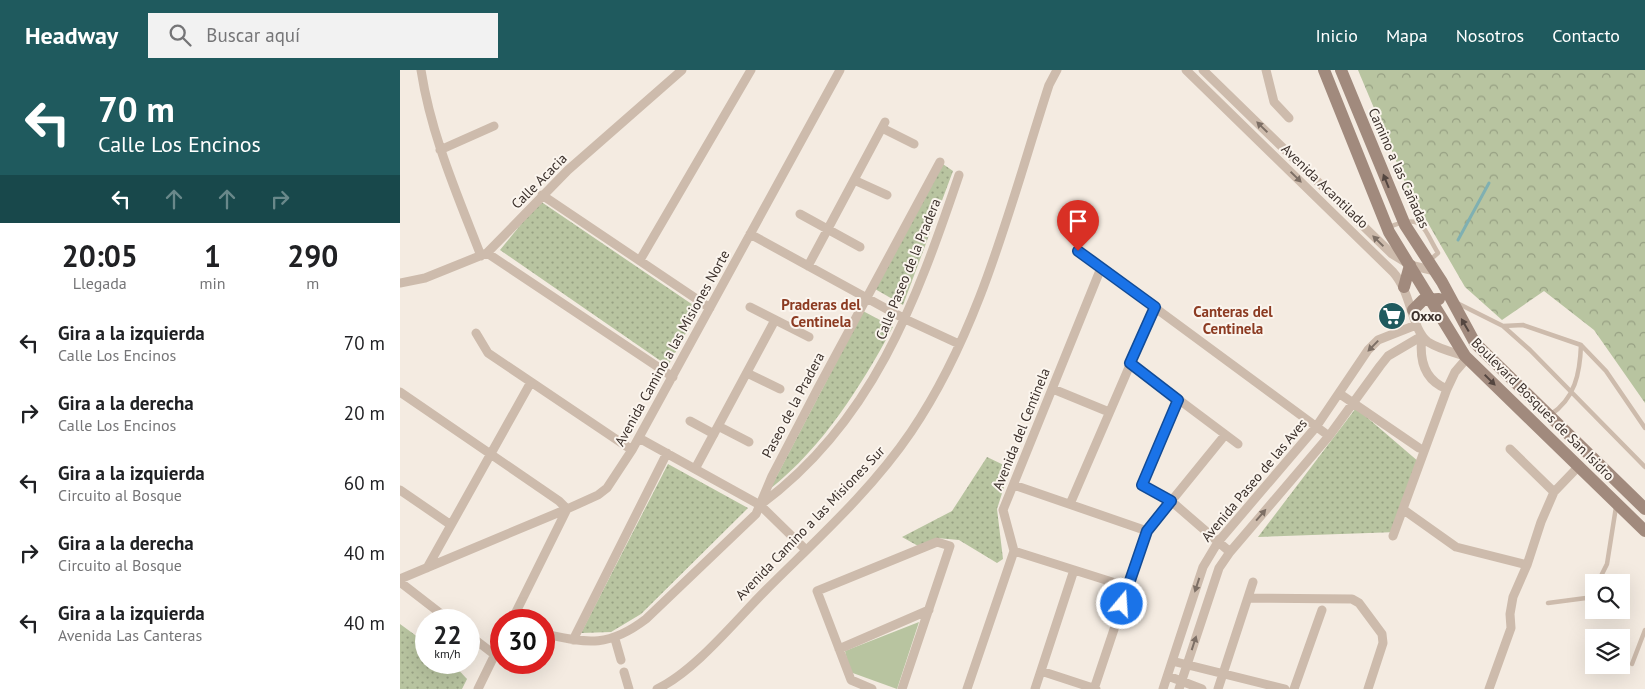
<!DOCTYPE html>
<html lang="es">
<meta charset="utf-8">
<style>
:root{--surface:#fff;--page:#f2f2f2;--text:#202124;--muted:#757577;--accent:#1f5a5e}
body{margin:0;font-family:"PT Sans",sans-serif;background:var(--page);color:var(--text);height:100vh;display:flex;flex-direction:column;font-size:19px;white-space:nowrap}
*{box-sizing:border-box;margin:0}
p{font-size:16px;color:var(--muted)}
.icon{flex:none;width:28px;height:28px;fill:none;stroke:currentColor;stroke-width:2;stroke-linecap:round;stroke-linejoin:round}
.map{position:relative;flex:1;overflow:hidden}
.side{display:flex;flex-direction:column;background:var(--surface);width:400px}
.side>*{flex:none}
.top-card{background:#1f5a5e;color:#fff;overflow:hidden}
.tools{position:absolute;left:1185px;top:504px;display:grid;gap:10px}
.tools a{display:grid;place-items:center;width:45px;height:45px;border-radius:0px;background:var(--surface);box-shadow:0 5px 20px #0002;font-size:25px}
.speed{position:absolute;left:15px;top:539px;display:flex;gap:10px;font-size:25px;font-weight:700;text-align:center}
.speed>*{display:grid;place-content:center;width:65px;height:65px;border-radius:50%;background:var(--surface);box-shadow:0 5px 20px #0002;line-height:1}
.speed small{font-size:12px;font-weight:400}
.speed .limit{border:8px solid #d22;background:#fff;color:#111}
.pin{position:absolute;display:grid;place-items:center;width:42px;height:42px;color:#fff;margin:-51px -21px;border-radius:50% 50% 50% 0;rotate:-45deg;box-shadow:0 0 5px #0007}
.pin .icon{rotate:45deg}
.me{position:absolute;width:55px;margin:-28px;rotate:18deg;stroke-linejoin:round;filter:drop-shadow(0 0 4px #0008)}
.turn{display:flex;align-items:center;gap:18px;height:105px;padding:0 15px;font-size:22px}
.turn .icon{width:65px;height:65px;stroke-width:2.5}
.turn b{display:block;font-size:35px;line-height:42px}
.lanes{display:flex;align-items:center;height:48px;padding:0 15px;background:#0003;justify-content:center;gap:25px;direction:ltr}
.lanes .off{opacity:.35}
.eta{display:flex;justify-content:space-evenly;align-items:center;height:85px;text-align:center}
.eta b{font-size:30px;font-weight:700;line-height:35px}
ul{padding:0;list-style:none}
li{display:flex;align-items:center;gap:15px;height:70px;padding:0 15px}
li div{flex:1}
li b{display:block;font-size:19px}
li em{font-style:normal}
header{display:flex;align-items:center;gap:30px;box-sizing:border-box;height:70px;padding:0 25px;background:var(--accent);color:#fff}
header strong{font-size:24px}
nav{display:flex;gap:28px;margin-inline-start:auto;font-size:18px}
.search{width:350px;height:45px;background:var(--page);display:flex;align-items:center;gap:12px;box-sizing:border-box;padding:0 18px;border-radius:0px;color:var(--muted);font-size:19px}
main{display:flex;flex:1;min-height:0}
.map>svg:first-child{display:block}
.grass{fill:url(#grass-dots)}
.forest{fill:url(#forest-crowns)}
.park{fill:#b8c4a0}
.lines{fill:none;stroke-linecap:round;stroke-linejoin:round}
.stream{stroke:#7fb0b2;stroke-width:3}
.lane{stroke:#cdbbac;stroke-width:4.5}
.street{stroke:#cdbbac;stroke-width:9}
.secondary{stroke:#a18a7d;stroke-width:12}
.oneway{fill:#7d6f65}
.oneway2{fill:#544640}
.route-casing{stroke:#114b97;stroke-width:12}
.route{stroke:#1a73e8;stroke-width:9}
.labels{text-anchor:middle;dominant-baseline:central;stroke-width:4;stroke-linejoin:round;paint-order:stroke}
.street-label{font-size:14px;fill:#3b302b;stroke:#fbf5ee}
.poi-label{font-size:14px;font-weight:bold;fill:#3b302b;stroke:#fbf5ee;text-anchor:start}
.neighbourhood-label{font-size:15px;font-weight:bold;fill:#8c3b22;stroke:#fbf5ee}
</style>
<header>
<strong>Headway</strong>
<div class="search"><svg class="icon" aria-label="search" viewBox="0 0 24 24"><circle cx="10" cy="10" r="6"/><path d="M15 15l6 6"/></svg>Buscar aquí</div>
<nav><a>Inicio</a><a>Mapa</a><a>Nosotros</a><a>Contacto</a></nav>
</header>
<main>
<section class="side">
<div class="top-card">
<div class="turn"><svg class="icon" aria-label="left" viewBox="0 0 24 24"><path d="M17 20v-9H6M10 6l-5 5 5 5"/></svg><div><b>70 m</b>Calle Los Encinos</div></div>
<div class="lanes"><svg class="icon" aria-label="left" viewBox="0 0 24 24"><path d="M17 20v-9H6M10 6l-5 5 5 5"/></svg><svg class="icon off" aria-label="ahead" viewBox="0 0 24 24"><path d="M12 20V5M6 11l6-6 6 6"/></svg><svg class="icon off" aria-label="ahead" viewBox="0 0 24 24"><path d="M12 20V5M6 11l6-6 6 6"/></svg><svg class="icon off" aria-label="right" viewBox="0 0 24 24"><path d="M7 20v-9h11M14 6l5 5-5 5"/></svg></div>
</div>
<div class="eta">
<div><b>20:05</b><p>Llegada</p></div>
<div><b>1</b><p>min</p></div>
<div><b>290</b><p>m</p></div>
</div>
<ul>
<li><svg class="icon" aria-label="left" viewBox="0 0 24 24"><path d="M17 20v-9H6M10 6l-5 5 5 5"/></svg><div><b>Gira a la izquierda</b><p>Calle Los Encinos</p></div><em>70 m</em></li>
<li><svg class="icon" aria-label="right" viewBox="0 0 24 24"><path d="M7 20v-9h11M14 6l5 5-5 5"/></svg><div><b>Gira a la derecha</b><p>Calle Los Encinos</p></div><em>20 m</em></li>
<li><svg class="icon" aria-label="left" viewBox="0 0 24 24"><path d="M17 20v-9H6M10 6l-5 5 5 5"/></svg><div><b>Gira a la izquierda</b><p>Circuito al Bosque</p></div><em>60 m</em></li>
<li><svg class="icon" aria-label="right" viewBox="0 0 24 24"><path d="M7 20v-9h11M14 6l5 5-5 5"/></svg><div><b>Gira a la derecha</b><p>Circuito al Bosque</p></div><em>40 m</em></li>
<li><svg class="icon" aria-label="left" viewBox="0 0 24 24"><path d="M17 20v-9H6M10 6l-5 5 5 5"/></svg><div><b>Gira a la izquierda</b><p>Avenida Las Canteras</p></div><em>40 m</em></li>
</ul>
</section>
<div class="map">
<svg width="1245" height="619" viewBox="0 0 1245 619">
<defs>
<pattern id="grass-dots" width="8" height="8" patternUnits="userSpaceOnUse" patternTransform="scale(1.25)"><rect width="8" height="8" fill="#b8c4a0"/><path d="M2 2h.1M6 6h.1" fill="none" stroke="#97a083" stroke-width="1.8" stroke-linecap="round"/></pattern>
<pattern id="forest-crowns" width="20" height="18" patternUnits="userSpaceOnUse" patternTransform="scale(1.25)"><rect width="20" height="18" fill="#b8c4a0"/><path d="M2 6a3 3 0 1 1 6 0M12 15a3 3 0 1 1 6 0" fill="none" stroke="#97a083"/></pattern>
</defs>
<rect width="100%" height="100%" fill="#f4ebe1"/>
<path class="grass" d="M540,92L553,101L503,235L475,219Z
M140,131L299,239L268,296L100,180Z
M463,241L493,257C461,316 424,376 370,419Z
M956,338L1019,392L997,462L858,467Z
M587,387L610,398L597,439L603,489L597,493L559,470L537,468L520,477L502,467L552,441Z
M268,394L348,438L241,544L211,562L181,563Z
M0,554L26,573V592L52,593L67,609L62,619H0Z"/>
<path class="forest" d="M958,0H1245V333L1194,260L1144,221L1102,250L1065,217L1007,117Z"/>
<path class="park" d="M519,552L497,619L450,602L445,581Z"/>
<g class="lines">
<path class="stream" d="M1058,170L1089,113"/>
<path class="lane" d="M989,157C1023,143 1022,156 1038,183L1030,190
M1057,233L1103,256L1123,255L1181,275L1206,301L1245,358
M1103,256L1130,280L1245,397
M1150,345C1175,329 1180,303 1181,275
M1198,512L1207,494L1216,437
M1148,533L1186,528L1194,518
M1232,594L1245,560"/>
<path class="street" d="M21,0C31,65 57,124 81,186
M786,0L993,202C1012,223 1011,259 1028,272C1039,279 1052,282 1065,286
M803,0L992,184L1010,195L1035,201
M866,0L874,32L889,48
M482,58L514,74
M40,80L94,56
M454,110L487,125
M142,125L310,238
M400,144L460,177
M350,164L505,249L559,274
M678,181L929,366
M87,183L273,307
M240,190L351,0
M408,196L485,52
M0,213L25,208L87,183L168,100L282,0
M350,237L409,267
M76,263L88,283L232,380
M1022,266C1019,289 1024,310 1047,319
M730,293L838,374
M347,303L380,319
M653,319L709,342
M0,322L159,431L167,439L0,509
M940,324L1019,378
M778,330L742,415L771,431L830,482
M290,351L314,364
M318,356L349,372
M239,368L360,435L406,480
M1110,379L1154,422
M295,399L375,250
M614,415L747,461
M0,420L51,455
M670,434L755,237
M360,435C472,353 516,232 559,105
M1004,440L1056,477L1127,495
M993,466L1047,319L1055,302L1067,288
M614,481L728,517
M27,498L131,312
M0,512L49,550
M849,528L952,529L959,533L982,564L983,573L968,619
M112,550L167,439L198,425L207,418L232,380L440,0
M144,564C188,573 208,578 246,549L356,444L372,406L418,318L540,92
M69,565L95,585
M215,569L221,590
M173,570L267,383
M439,579L529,540
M772,591L885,619
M641,601L696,619
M224,602L229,619
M768,606L802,619
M78,619L101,572
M257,619C295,601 335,551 366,520C416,470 471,421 511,362C581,259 611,132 649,15L657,0
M472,619L451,610L417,521L537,472L550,476L502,619
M567,619L614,481L603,440L701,198
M635,619L674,500
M694,619L747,461L825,365
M763,619L803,497L818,472L916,357L968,280L978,270L1016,255
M779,619L819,498L830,482L929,366L980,296L988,286L1022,266
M818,619L853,512
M894,619L922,540
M1089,619L1111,558L1110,544L1113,527L1127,495L1141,452L1154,422L1178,397"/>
<path class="secondary" d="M924,0L989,162L1065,286L1245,461
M941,0L1005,155L1042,212L1075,273L1245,439
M1004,217L1010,195
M1013,240L1023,230L1039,229"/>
</g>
<defs><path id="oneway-solid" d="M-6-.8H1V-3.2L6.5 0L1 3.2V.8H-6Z" transform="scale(1.25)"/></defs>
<g class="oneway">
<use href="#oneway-solid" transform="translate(862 57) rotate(-136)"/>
<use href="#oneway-solid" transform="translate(896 107) rotate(44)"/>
<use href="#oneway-solid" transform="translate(978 171) rotate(-136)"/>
<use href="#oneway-solid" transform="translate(973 276) rotate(134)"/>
<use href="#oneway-solid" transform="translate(861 445) rotate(-49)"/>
<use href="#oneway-solid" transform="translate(797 515) rotate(108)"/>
<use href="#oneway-solid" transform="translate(794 573) rotate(-72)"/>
</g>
<g class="oneway2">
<use href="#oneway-solid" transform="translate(986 111) rotate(-112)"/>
<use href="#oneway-solid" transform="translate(1065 255) rotate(-120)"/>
<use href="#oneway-solid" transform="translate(1090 310) rotate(45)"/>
</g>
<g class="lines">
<g class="route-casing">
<path id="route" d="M678,181L755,237L730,293L778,330L742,415L771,431L747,461L722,534"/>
</g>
<use href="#route" class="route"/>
</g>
<defs>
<g id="supermarket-disc" transform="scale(1.4375)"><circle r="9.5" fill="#1f5a5e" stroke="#fbf5ee"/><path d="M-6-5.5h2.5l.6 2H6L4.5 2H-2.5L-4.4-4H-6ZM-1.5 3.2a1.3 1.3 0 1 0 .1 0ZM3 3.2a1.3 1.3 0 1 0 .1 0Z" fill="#fff"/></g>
</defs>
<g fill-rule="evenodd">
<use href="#supermarket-disc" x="992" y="246"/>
</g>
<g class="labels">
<g class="street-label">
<text transform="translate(999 98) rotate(66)">Camino a las Cañadas</text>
<text transform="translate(139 111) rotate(-45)">Calle Acacia</text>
<text transform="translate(925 116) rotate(44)">Avenida Acantilado</text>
<text transform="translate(508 199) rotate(-68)">Calle Paseo de la Pradera</text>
<text transform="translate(272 278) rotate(-61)">Avenida Camino a las Misiones Norte</text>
<text transform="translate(393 335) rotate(-62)">Paseo de la Pradera</text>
<text transform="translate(1143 339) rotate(45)">Boulevard Bosques de San Isidro</text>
<text transform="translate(621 359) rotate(-68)">Avenida del Centinela</text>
<text transform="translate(854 410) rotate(-50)">Avenida Paseo de las Aves</text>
<text transform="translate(410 453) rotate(-46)">Avenida Camino a las Misiones Sur</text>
</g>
<g class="poi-label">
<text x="1011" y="246">Oxxo</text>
</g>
<g class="neighbourhood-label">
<text x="421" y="234">Praderas del<tspan x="421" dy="17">Centinela</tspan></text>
<text x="833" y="241">Canteras del<tspan x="833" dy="17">Centinela</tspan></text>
</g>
</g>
</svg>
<div class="tools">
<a><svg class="icon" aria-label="search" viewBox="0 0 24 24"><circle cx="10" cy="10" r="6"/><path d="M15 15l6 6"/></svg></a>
<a><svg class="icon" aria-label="layers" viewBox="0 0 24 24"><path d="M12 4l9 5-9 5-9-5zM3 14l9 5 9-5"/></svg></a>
</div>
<div class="speed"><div>22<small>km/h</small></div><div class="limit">30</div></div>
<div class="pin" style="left:678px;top:181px;background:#d93025"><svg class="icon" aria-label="arrive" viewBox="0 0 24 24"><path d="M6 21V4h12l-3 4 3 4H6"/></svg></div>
<svg class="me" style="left:722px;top:534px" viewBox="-20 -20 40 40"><circle r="17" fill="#1a73e8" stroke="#fff" stroke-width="3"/><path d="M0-11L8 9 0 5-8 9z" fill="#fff"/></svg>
</div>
</main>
